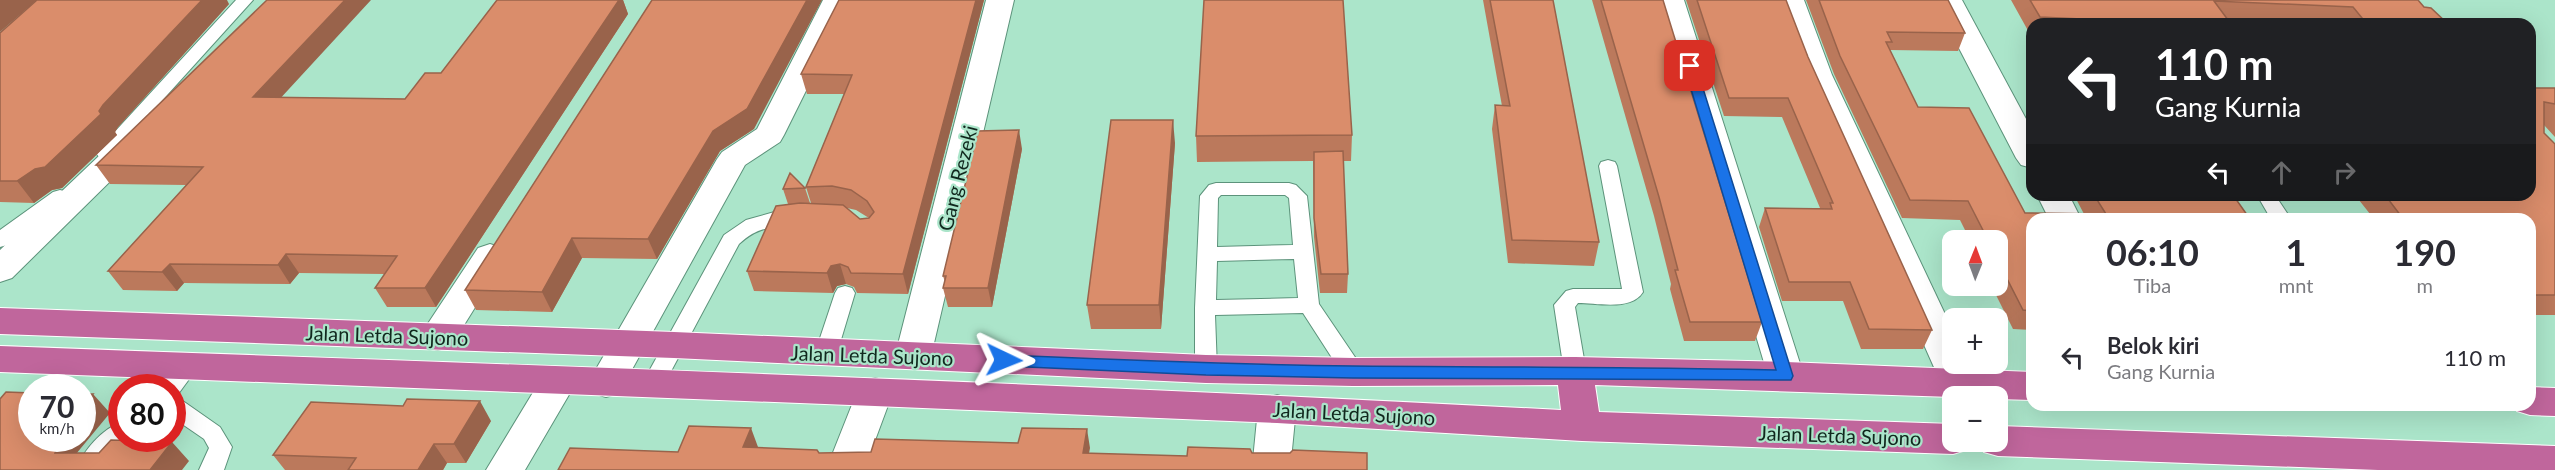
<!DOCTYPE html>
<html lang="id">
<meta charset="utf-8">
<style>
:root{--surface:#fff;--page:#f7f7f7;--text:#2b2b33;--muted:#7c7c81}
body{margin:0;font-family:Lato,sans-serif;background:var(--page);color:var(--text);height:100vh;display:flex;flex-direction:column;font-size:22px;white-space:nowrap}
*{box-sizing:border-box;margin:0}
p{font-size:20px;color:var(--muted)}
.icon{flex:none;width:33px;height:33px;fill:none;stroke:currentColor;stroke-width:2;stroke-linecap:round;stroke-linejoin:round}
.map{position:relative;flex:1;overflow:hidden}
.drawer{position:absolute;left:2026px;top:213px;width:510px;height:198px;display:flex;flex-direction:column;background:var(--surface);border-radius:18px;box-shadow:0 6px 24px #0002}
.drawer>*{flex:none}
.guide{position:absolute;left:2026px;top:18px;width:510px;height:183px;border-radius:18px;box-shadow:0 6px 24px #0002;background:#202124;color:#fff;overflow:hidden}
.needle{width:39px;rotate:1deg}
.tools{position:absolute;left:1942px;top:230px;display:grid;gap:12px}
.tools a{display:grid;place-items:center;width:66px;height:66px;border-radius:12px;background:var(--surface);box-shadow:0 6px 24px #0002;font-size:30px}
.speed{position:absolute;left:18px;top:374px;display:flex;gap:12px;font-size:30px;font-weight:700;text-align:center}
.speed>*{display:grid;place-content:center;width:78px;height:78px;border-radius:50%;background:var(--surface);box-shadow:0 6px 24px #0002;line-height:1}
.speed small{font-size:15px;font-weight:400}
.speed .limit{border:9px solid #d22;background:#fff;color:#111}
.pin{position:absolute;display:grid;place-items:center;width:51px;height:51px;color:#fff;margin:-26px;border-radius:12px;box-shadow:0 3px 9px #0006}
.me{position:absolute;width:66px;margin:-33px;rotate:92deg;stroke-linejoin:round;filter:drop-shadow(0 0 4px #0008)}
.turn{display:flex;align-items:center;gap:21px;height:126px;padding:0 30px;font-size:27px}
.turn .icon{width:78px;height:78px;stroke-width:2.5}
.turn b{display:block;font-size:42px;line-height:51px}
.lanes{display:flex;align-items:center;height:57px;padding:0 30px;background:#0003;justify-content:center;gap:30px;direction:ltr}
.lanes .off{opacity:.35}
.eta{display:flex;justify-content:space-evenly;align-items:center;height:102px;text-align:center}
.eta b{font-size:36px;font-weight:700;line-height:42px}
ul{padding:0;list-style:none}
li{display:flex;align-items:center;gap:18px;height:84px;padding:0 30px}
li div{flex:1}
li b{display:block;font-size:22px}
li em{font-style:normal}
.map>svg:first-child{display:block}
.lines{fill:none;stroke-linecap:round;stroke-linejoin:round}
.lane-casing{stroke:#5c937b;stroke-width:2}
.street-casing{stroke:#5c937b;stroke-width:2}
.highway-casing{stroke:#fff;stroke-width:2}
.lane{fill:#fff;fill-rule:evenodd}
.street{fill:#fff;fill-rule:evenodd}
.highway{fill:#c0669c;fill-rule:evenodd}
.wall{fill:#bb795c;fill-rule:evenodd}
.shaded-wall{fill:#99634b}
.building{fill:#da8d6b;stroke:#99634b;stroke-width:1.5}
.route{fill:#1a73e8;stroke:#114b97;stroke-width:1.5}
.labels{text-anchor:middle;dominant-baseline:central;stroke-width:4.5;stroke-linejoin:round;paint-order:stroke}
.street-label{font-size:20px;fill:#11281e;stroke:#abe5ca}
</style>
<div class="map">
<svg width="2555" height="470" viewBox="0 0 2555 470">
<rect width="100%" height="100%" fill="#abe5ca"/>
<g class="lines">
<g class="lane-casing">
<path id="lane" d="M236,0H253L111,157H99L96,153L99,149Z
M1608,160L1615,162L1617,166L1643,292C1632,311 1597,303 1578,303L1575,307L1586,371L1583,377L1575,379L1567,377L1564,371L1554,305L1566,291L1573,289H1622L1599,166L1601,162Z
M1216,183H1289L1296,185L1307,196L1319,304L1361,366L1364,372L1361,378L1353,380L1345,378L1303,313L1215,315L1217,369L1214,375L1206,377L1198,375L1195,369V308L1200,196L1209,185ZM1221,195H1285L1289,198L1293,245L1217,247L1218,198ZM1294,259L1298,298L1216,300L1217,261Z
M60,190L67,192L69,196L67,200L7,245L0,247V230L53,192Z
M2257,195H2275L2291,219H2271Z
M778,211L803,212L806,217L803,222C776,229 762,223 739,244L661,390L653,392L645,390L642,384L724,235L746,220Z
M845,286L852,288L855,293L837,353L834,359L826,361L818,359L815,353L835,293L838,288Z
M172,397L180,399L220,427L232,447L224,470H199L209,448L204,439L172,417Z"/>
</g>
<g class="street-casing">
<path id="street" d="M823,0H851L784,135L780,142L745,165L619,393L606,397L593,393L588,383L717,159L722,152L757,129Z
M986,0H1014L931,356L926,366L913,369L900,366L895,356Z
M1656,0H1684L1804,376L1799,386L1786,390L1773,386L1768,376Z
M1776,0H1804L1832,75L1953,331V363H1968L1977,383L1972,393L1962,396L1946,393L1941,383L1804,75Z
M1934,0H1962L2032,130V168L2021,165L2016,158Z
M132,132L143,135L147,142L143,149L12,278L0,282V250L121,135Z
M2037,195H2069L2081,219H2049Z
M490,244L502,248L507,256L451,346L438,350L425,346L420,337L425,328L478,248Z
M180,353L193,357L198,367L176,397L172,398V387H145L167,357Z
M559,367L572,371L577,381L525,470H486L546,371Z
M875,378L888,382L893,392L864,470H826L857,392L862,382Z
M1277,395L1290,399L1296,409L1290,470H1252L1258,409L1264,399Z
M122,422V438H141L117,470H75C84,451 101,429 122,422Z"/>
</g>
<g class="highway-casing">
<path id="highway" d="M0,308L674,332L1206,355L1353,358L1575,357L1786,362L2032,372V400L1998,399V396L1953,397L1595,385L1599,412L1953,424V441H1971L1966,450L1953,454L1582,441L1277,423L875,406L0,372V346C521,365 1041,382 1561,410L1558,385L1353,386L1206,383L674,358L0,334Z
M2530,387L2555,388V416L2530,415L2517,411L2514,405H2530Z
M1998,426L2555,446V470H2378L1998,456L1984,452L1979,441H1998Z"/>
</g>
<use href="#lane" class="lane"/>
<use href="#street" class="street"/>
<use href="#highway" class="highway"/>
</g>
<path class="wall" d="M497,0H623L628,14L436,307H387L375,288L384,274L299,273L290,284L184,283L177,291L123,290L108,271L186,185L110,184L96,165L281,97L405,99L441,73Z
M839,0H984L908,294L857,293L854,287L846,284L837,286L833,293L754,291L747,271L788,204L783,189L805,188L810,203H811L806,187L844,94H807L801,74ZM847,208L856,210L869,218L860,219Z
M1483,0H1553L1599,242L1594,266L1508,263L1492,129L1495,105L1502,106Z
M1592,0H1663L1762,322L1755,341H1684L1670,289L1671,284L1654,216Z
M1686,0H1786L1808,57L1932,330L1923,349H1861L1843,301H1782L1759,227L1765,208H1820L1782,117L1724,116Z
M1806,0H1948L1965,33L1958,51L1890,50L1918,107L2025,213L2084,214L2074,195H2240L2237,200L2250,219H2032V330L2013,329L1991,285H1998V240H1970L1960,220L1902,218L1834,74Z
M2011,0H2418L2424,7L2448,24H2292L2229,21L2231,24H2032V36H2031Z
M229,4L118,127L115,132L117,135L62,188L52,190L34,203L0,202V33Z
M2530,88H2555V137L2544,125V133L2555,144V315H2530V219H2374L2355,195H2530Z
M754,129L720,151L657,259L582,258L552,312L476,310L465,290Z
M1352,135L1351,161H1343L1348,274L1347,293H1320L1314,237L1313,161L1197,162L1196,136Z
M1175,143L1161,329H1091L1087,305Z
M1022,149L992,307H948L943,288L945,282L943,276Z
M491,421L466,463H447L443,470H285L273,455Z"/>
<path class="shaded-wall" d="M0,0H37L0,32Z
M202,0H227L229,4L118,127L115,132L117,135L62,188L52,190L34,203L17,181L99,111L103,105Z
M345,0H371L265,115L253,97Z
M619,0H623L628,14L436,307L425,288Z
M807,0H822L754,129L720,151L657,259L648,239L713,131Z
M976,0H984L908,294L903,274Z
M1173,120L1175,143L1161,329L1159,305Z
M1019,130L1022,149L992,307L988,288Z
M572,238L582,258L552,312L542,292Z
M286,254L299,273L290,284L278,265Z
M170,264L184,283L177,291L162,272Z
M840,264L846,284L837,286L833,293L827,273L831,266Z
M93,394L110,413L76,454L55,453L56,438H82V406Z
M480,401L491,421L466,463L454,444Z
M751,428L758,447L751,466L743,447Z
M1087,429L1090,448L1086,470L1083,453Z
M172,442L189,461L182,470H150Z
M434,444L447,463L443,470H418Z"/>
<path class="building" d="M37,0H202L103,105L99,111L101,114L45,167L35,169L17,181H0V33Z
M267,0H345L253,97L405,99L425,73H441L497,0H619L425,288H375L397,256L286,254L278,265L170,264L162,272L108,271L203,167L96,165Z
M652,0H807L747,109L713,131L648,239L572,238L542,292L465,290Z
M839,0H976L903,274L851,273L848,267L840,264L831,266L827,273L747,271L776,206L800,203L843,205L860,219L869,218L874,212L867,201L851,190L832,186L806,187L852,75L801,74Z
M1204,0H1343L1352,135L1196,136Z
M1490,0H1553L1599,242L1512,240L1495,105L1510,106Z
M1601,0H1663L1762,322H1690L1675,270H1678L1659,197Z
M1697,0H1786L1808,57L1932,330L1869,329L1850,282H1789L1765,208L1832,209L1830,203H1833L1788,98H1729Z
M1819,0H1948L1965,33L1887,32L1892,42H1886L1918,107L1969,108L2025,213L2106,214L2094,195H2233L2250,219H2032V311L2023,310L1998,261V240H1988L1968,201L1910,200L1840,56Z
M2030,0H2418L2424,7L2431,8L2448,24H2367L2353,7L2214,1L2231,24H2185L2040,17Z
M2530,88H2555V104L2544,102V133L2555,144V295H2530V219H2455L2453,217L2401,216L2385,195H2530Z
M1111,120H1173L1159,305H1087Z
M1019,130L988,288H943L946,276H943L978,131Z
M1343,151L1348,274H1321L1314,218V152Z
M790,173L805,188L783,189Z
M6,392L32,393V438H62L55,453H99L111,440L172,442L150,470H0V399Z
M82,394H93L82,406Z
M407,399L480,401L454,444H434L418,470H348L356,458L273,455L311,402L403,406Z
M689,426L751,428L743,447L817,450L819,453L871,452L875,439L1018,443L1022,428L1087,429L1083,453L1187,456L1188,447L1250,449L1252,453H1290L1293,450L1367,453V470H558L570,448L678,452Z"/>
<path class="route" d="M1690,63L1696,66L1793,376L1791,380L1353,378L1206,375L1004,366L998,364L996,360L998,356L1004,355C1120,360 1237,365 1353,366C1494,367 1635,367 1776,370L1684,66Z"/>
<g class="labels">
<g class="street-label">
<text transform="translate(957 178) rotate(-76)">Gang Rezeki</text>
<text transform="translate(387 335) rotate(2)">Jalan Letda Sujono</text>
<text transform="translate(872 355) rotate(2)">Jalan Letda Sujono</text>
<text transform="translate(1354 413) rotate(3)">Jalan Letda Sujono</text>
<text transform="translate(1840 435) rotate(2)">Jalan Letda Sujono</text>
</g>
</g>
</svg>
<div class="tools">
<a><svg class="needle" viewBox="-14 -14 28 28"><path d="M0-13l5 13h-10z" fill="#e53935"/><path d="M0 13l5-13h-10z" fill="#7c7c81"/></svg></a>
<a>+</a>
<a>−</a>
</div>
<div class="speed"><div>70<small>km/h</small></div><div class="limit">80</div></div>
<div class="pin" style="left:1690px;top:66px;background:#d93025"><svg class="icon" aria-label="arrive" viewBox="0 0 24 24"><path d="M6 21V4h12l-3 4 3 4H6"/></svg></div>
<svg class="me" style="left:1004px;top:360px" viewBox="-20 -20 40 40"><path d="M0-17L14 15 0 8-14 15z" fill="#1a73e8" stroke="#fff" stroke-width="4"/></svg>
<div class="guide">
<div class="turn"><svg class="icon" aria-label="left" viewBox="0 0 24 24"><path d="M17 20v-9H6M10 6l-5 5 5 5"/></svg><div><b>110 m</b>Gang Kurnia</div></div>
<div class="lanes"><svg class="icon" aria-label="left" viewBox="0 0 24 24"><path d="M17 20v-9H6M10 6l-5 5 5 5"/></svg><svg class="icon off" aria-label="ahead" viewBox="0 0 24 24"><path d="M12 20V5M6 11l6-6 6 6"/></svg><svg class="icon off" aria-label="right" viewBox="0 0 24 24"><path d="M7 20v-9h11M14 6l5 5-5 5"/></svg></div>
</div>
<section class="drawer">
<div class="eta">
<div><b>06:10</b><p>Tiba</p></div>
<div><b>1</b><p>mnt</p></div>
<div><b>190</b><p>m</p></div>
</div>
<ul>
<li><svg class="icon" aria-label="left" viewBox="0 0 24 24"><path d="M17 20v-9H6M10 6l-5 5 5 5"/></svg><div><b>Belok kiri</b><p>Gang Kurnia</p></div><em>110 m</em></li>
</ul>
</section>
</div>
